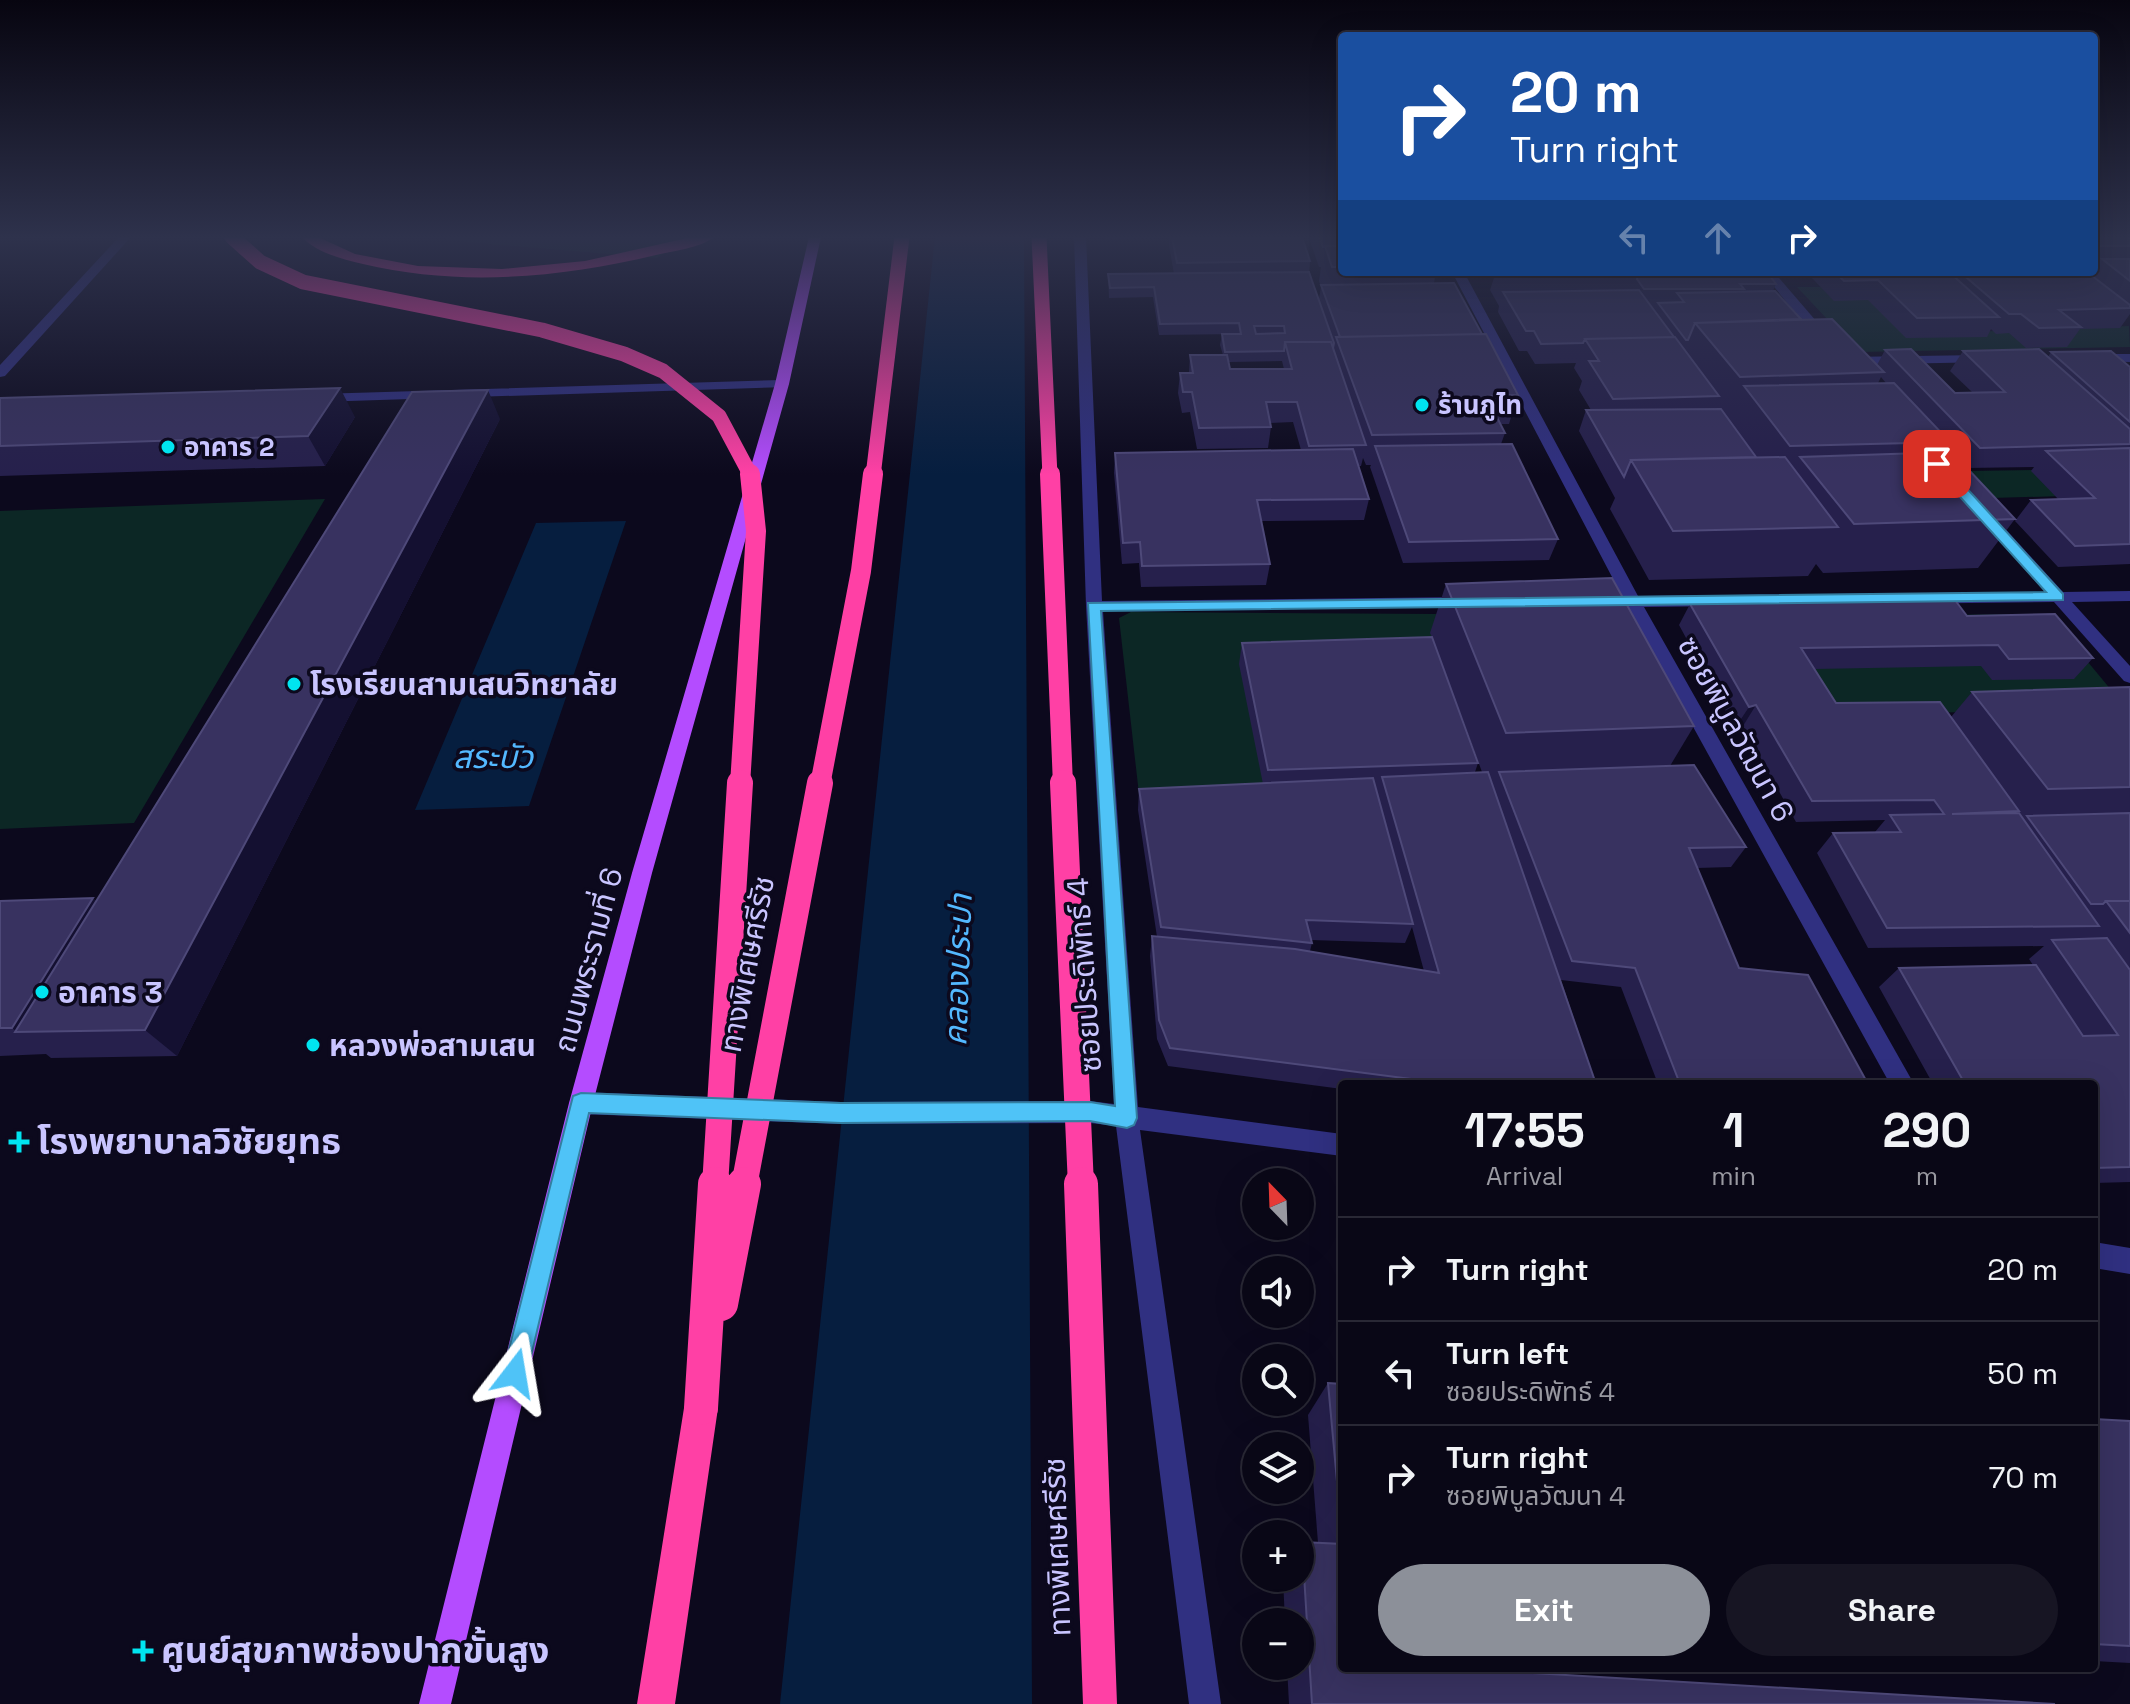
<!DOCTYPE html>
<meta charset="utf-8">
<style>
:root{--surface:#090716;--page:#171523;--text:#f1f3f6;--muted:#9999a1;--line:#292835;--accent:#8c9099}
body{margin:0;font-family:"Space Grotesk","Noto Sans Thai",sans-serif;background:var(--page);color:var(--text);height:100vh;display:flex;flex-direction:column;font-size:30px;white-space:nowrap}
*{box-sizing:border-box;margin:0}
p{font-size:26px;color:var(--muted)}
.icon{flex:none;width:44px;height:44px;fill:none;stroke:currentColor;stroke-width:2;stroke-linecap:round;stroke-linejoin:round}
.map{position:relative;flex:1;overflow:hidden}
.drawer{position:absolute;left:1338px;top:1080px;width:760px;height:592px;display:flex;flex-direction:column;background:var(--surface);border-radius:8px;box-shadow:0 8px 32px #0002,0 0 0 2px var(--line)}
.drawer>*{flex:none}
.guide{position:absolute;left:1338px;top:32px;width:760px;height:244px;border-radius:8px;box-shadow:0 8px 32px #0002,0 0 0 2px var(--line);background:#1a4fa0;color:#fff;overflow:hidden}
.needle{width:52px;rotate:337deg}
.buttons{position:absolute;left:1242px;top:1168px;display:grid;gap:16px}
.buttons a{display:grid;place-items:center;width:72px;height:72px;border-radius:50%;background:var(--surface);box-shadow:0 8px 32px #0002,0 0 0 2px var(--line);font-size:40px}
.pin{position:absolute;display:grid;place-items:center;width:68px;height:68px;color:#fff;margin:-34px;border-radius:16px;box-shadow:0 4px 12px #0006}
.me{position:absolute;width:88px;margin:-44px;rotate:14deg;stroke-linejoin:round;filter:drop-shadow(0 0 6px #0008)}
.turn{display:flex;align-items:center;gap:28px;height:168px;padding:0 40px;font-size:36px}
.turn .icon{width:104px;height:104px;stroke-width:2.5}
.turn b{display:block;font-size:56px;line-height:68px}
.lanes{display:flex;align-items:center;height:76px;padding:0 40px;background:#0003;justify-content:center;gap:40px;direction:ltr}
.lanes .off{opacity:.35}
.eta{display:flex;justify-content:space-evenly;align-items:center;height:136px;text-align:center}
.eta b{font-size:48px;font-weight:600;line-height:56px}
.cta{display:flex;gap:16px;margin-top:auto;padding:16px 40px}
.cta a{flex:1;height:92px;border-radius:48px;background:var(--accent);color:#fff;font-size:32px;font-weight:600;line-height:92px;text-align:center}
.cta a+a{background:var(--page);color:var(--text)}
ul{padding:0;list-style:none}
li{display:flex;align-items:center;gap:24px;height:104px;padding:0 40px;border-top:2px solid var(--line)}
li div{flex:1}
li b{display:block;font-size:30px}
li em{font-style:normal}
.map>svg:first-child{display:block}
.green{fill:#0c2725}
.water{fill:#061e3f}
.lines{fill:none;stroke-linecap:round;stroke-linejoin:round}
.minor{fill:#303081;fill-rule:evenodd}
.major{fill:#b44cff;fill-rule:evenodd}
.highway{fill:#ff40a5;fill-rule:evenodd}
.highway-bridge-far3{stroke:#ff40a5;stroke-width:15}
.highway-bridge-far2{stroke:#ff40a5;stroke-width:20}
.highway-bridge-far1{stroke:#ff40a5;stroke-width:26}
.highway-bridge{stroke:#ff40a5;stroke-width:34}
.wall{fill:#26204c;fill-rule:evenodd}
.shaded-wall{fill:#141031}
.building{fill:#383260;stroke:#4e4979;stroke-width:2;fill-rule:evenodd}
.route{fill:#4fc3f7;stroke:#337fa1;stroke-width:2}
.poi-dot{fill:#00e4f0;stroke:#0c091d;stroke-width:3}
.labels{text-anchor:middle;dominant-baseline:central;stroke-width:7;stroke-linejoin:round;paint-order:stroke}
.far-poi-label{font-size:26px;font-weight:bold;fill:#c9c5ff;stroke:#0c091d;text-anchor:start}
.poi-label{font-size:30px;font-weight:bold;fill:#c9c5ff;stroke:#0c091d;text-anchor:start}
.street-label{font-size:30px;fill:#c9c5ff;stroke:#0c091d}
.water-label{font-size:32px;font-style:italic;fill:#53b8ff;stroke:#0c091d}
.near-poi-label{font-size:36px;font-weight:bold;fill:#c9c5ff;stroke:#0c091d;text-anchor:start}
</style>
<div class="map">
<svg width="2130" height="1704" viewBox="0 0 2130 1704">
<rect width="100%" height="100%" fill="#0c091d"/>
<path class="green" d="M436,237H689L657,258L466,242Z
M1797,287H1875L1917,334L2129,326L2130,347L1858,352Z
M2038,470L2064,496L1991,498L1967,471Z
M325,499L134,823L0,829V511Z
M1131,612L1436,614L1452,665L1275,801L1140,803L1119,618Z
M2040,614L2053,620L2127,709L1917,713L1846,724L1810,669L1923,615Z"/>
<path class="water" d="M935,237H1024L1032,1704H780Z
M626,521L529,806L415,810L536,523Z"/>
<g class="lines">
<path class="minor" d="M119,237H131L5,376L0,377V365Z
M1074,237H1086L1102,601L1465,597L1473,602L1465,607L1103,611L1138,1107L1342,1134V1156L1140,1130L1221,1704H1189L1116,1126L1090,1123L841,1124L581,1114L573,1111L569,1103L573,1095L581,1092L841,1102L1090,1101L1114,1104L1086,606Z
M1452,272H1464L1638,596L2045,592L1981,519V513H1991L2063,592L2130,591V601L2072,602L2130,666V683L2124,681L2054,602L1644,607L1914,1084H1890L1627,607H1597L1589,602L1597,597L1622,596Z
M1762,272H1774L1829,336V342H1819Z
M2094,354H2130V362L2089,361V355Z
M1982,355L1987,356V362L1846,365L1839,361L1846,357Z
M782,380L789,384L787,387L318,402L311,398L318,394Z
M2094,1242L2130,1248V1274L2094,1268Z"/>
<path class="major" d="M809,237H821L789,384L652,873L593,1103L451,1704H419L569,1103L632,873L775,384Z"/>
<path class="highway" d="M302,237H318L355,254L418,266L502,269L585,261L692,237H714C700,248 673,251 656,255C559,278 460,287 363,264C342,259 317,253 302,237Z
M701,1391L713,1396L718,1408L675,1704H637L684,1408L689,1396Z"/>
<path class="highway-bridge-far3" d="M232,237L260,262L303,282L542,330L624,354L663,371L719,416L751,476
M1039,237L1050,476
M873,476L902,237"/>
<path class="highway-bridge-far2" d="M1050,474L1063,785
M740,785L756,531L750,474
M820,785L861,571L873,474"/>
<path class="highway-bridge-far1" d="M1063,783L1081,1186
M715,1186L740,783
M744,1186L820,783"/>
<path class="highway-bridge" d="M1081,1184L1100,1704
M721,1304L744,1184
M701,1408L715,1184"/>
</g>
<path class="wall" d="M1105,237H1342V272H1436L1434,283L1482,334L1518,395L1509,424H1500L1505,433L1501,444L1558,539L1549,560L1403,563L1370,467L1371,465H1366L1363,458L1361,466H1359L1369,499L1364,520L1261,521L1270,564L1266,585L1141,587L1139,563L1122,564L1114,473L1115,453L1301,450L1293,422L1270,423L1271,427L1268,448L1197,449L1190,412L1182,413L1178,393L1180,373H1189L1190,355H1223L1220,345L1222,334H1237L1159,335L1153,297L1109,298L1108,274H1174L1169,245V238L1106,239ZM1302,238H1309L1319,267H1321L1319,281L1321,287L1319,299L1309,272L1310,261ZM1282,361L1284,369H1230L1229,362Z
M2094,237H2130V314L2120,328L2080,329L2067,347L2026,348L2009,333L1996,334L1991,329L1987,337L1906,338L1868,300L1834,301L1812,278L1814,275H1791L1788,272H2094Z
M1496,272H1767L1776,284L1773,291L1801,319L1877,365L1885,350L1955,393L1972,392L1950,371L1963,351L2048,357L2051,352L2130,367V564L2058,567L2015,521L2031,500H2059L2031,471L2034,467L1967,468L2015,519L1978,568L1823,573L1816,564L1808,576L1649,580L1610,509L1615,498L1579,431L1586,410H1591L1579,390L1582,381L1574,368L1576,363L1535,364L1527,351H1519L1498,312L1499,306L1490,290ZM1881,377L1886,383H1878ZM1946,447L1951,452L1943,453Z
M0,398L355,417L325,466L0,476Z
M500,419L177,1056L51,1058L46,1054L0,1056V901H96Z
M1446,584L1694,726L1670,766L1746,847L1731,867L1697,868L1739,968L1868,1084H1658L1621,987L1561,980L1596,1084H1342V1089L1168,1066L1157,1039L1150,956L1152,936L1157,937L1138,810L1139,789L1263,784L1239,664L1242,643L1432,637L1430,633ZM1459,709L1482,772H1475L1478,763ZM1412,927L1424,971L1310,951L1312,943L1311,940L1405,943Z
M1690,604L1967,616L2093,658L2074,679L1992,680L1981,666L1814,669L1836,703L1951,717L1972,692L2130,687V1182L2094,1183V1084H1933L1879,987L1899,968L2033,965L2029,959L2044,946L1868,948L1817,853L1833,833L1875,832L1885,820L1796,822L1743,726L1735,728L1679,625Z
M1328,1383L1342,1384V1668L2055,1704H1289L1287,1666H1300V1622H1285L1283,1578H1300V1544L1302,1542L1318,1543L1308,1415Z
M2094,1419L2130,1421V1663L2094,1661Z"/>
<path class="shaded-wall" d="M340,388L355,417L325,466L308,436Z
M488,390L500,419L177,1056L145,1030Z
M1756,705L1743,726L1735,728L1749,707Z
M93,898L124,926L17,1032L12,1028Z"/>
<path class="building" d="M1172,237H1302L1310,261L1177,263Z
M1319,237H1342V246H1325V247H1323Z
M2094,237H2130V246H2094Z
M1325,246H1342V267H1332Z
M2102,259H2130V281Z
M1309,272L1334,343L1333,348L1331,342H1285L1284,351L1225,352L1222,334H1241L1239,323L1160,324L1154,287L1110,288L1108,274ZM1254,326H1284L1285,333L1256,334Z
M1510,272H1639L1512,274Z
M1639,272H1767L1776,284H1740L1744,289H1644L1637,279Z
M1835,272H1949L1999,317L1917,318L1878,280L1844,281Z
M1960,272H2087L2130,305V308L2059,310L2081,327L2039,328L2021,314H2009Z
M1454,283L1482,334L1340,337L1321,285Z
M1639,290L1674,337L1585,339L1583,343L1541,344L1534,331H1526L1503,292Z
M1775,291L1801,319L1695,323L1688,340H1686L1658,303L1684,302L1677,293Z
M1832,319L1884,372L1740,377L1695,323Z
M1486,334L1518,395L1486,396L1505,433L1372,435L1336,337Z
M1675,337L1719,396L1613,399L1589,361H1599L1585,339Z
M1285,342H1331L1366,445L1309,446L1297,402H1266L1271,427L1199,428L1192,392H1183L1180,373H1193L1190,355H1227L1230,369H1292Z
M1911,349L1955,393L2005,392L1963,351L2039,349L2130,429V444L1980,448L1885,350Z
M2111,351L2130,367V422L2051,352Z
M1894,383L1950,442L1790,446L1744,386Z
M340,388L308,436L0,446V398Z
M488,390L145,1030L15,1032L412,392Z
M1721,409L1756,457L1631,460L1624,477L1586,410Z
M1512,444L1558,539L1409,542L1375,446Z
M2130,448V544L2075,546L2031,500L2095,498L2046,451Z
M1353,449L1369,499L1257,500L1270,564L1142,566L1140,542L1123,543L1115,453Z
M1952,452L2015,519L1854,524L1800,457Z
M1785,457L1838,527L1673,531L1631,460Z
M1612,578L1694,726L1506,733L1446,584Z
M1955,600L1967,616L2055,614L2093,658L2009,659L1998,645L1801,648L1836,703L1940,702L2019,811L1952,814L2019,813L2099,926L1887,928L1833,833L1901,832L1890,815L1944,814L1934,800L1812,801L1756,705L1749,707L1690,604Z
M1432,637L1478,763L1268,770L1242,643Z
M2130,687V787L2048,789L1972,692Z
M1694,765L1746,847L1689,848L1739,968L1808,975L1868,1084H1680L1635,968L1572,961L1499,772Z
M1488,772L1596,1084H1450L1170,1048L1159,1020L1152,936L1295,949L1439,973L1382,777Z
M1373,778L1413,924L1306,920L1312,943L1161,927L1139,789Z
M2130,813V901H2106L2103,904H2091L2027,816Z
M93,898L12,1028H0V901Z
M2106,901H2130V933Z
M2107,938L2130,970V1167L2094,1168V1084H1965L1899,968L2036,965L2083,1036L2118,1035L2052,940Z
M1328,1383L1342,1384V1536Z
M2094,1419L2130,1421V1646L2094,1644Z
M1302,1542L1342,1544V1668H1447L2055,1704H1312Z"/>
<linearGradient id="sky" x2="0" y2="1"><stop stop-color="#070510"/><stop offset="0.5" stop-color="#2e324c"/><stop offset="1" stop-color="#2e324c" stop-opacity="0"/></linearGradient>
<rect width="2130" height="475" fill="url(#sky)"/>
<path class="route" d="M1933,461H1942L2063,594V600L1101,611L1137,1118L1134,1125L1127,1128L1090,1121L841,1123L589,1113L527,1373L524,1382L515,1386L506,1382L503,1373L573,1096L581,1093L841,1103L1090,1102L1115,1106L1088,603L2046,592L1933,467Z"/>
<g class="poi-dot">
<circle cx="1422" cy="405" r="8"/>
<circle cx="168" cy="447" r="8"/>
<circle cx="294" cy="684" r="8"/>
<circle cx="42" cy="992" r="8"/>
<circle cx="313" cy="1045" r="8"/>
<path d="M15 1130h8v8h8v8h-8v8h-8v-8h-8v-8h8z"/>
<path d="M139 1639h8v8h8v8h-8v8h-8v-8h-8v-8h8z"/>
</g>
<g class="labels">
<g class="far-poi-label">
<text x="1438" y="405">ร้านภูไท</text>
<text x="184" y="447">อาคาร 2</text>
</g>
<g class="poi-label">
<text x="310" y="684">โรงเรียนสามเสนวิทยาลัย</text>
<text x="58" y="992">อาคาร 3</text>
<text x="329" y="1045">หลวงพ่อสามเสน</text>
</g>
<g class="street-label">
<text transform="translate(1736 729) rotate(61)">ซอยพิบูลวัฒนา 6</text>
<text transform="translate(588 960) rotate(-75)">ถนนพระรามที่ 6</text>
<text transform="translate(747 964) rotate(-79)">ทางพิเศษศรีรัช</text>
<text transform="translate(1084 975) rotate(-94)">ซอยประดิพัทธ์ 4</text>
<text transform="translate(1057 1547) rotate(-92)">ทางพิเศษศรีรัช</text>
</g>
<g class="water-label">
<text x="493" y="757">สระบัว</text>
<text transform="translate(958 970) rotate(-88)">คลองประปา</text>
</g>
<g class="near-poi-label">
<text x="37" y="1142">โรงพยาบาลวิชัยยุทธ</text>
<text x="161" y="1651">ศูนย์สุขภาพช่องปากขั้นสูง</text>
</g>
</g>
</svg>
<div class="buttons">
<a><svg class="needle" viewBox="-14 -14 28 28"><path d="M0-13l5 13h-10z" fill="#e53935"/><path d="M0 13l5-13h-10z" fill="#9999a1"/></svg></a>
<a><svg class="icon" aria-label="sound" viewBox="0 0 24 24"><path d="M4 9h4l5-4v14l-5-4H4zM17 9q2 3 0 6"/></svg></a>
<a><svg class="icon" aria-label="search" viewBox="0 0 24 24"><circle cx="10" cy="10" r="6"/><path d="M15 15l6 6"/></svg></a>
<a><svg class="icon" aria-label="layers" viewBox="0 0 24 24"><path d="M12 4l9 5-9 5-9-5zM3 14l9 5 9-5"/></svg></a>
<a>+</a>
<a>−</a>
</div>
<div class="pin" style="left:1937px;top:464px;background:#d93025"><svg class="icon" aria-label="arrive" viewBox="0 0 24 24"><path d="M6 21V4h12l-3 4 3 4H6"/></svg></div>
<svg class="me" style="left:515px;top:1373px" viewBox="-20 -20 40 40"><path d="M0-17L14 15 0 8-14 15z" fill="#4fc3f7" stroke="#fff" stroke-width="4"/></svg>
<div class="guide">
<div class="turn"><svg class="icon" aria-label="right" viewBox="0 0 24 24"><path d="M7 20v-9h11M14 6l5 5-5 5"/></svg><div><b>20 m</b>Turn right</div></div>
<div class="lanes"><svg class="icon off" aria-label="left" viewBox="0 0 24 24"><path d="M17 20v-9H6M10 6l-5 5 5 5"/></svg><svg class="icon off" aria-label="ahead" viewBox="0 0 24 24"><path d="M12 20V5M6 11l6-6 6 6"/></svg><svg class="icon" aria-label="right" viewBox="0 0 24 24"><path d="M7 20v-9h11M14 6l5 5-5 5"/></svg></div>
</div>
<section class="drawer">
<div class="eta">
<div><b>17:55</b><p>Arrival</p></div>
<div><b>1</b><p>min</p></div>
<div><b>290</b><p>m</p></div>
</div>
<ul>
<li><svg class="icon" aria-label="right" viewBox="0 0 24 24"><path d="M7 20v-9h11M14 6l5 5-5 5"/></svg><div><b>Turn right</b></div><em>20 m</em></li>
<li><svg class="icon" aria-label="left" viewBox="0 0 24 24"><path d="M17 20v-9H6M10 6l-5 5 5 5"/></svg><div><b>Turn left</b><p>ซอยประดิพัทธ์ 4</p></div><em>50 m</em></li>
<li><svg class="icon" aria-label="right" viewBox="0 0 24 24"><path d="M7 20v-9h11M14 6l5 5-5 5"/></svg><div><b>Turn right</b><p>ซอยพิบูลวัฒนา 4</p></div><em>70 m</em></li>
</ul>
<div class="cta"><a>Exit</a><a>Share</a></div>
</section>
</div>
